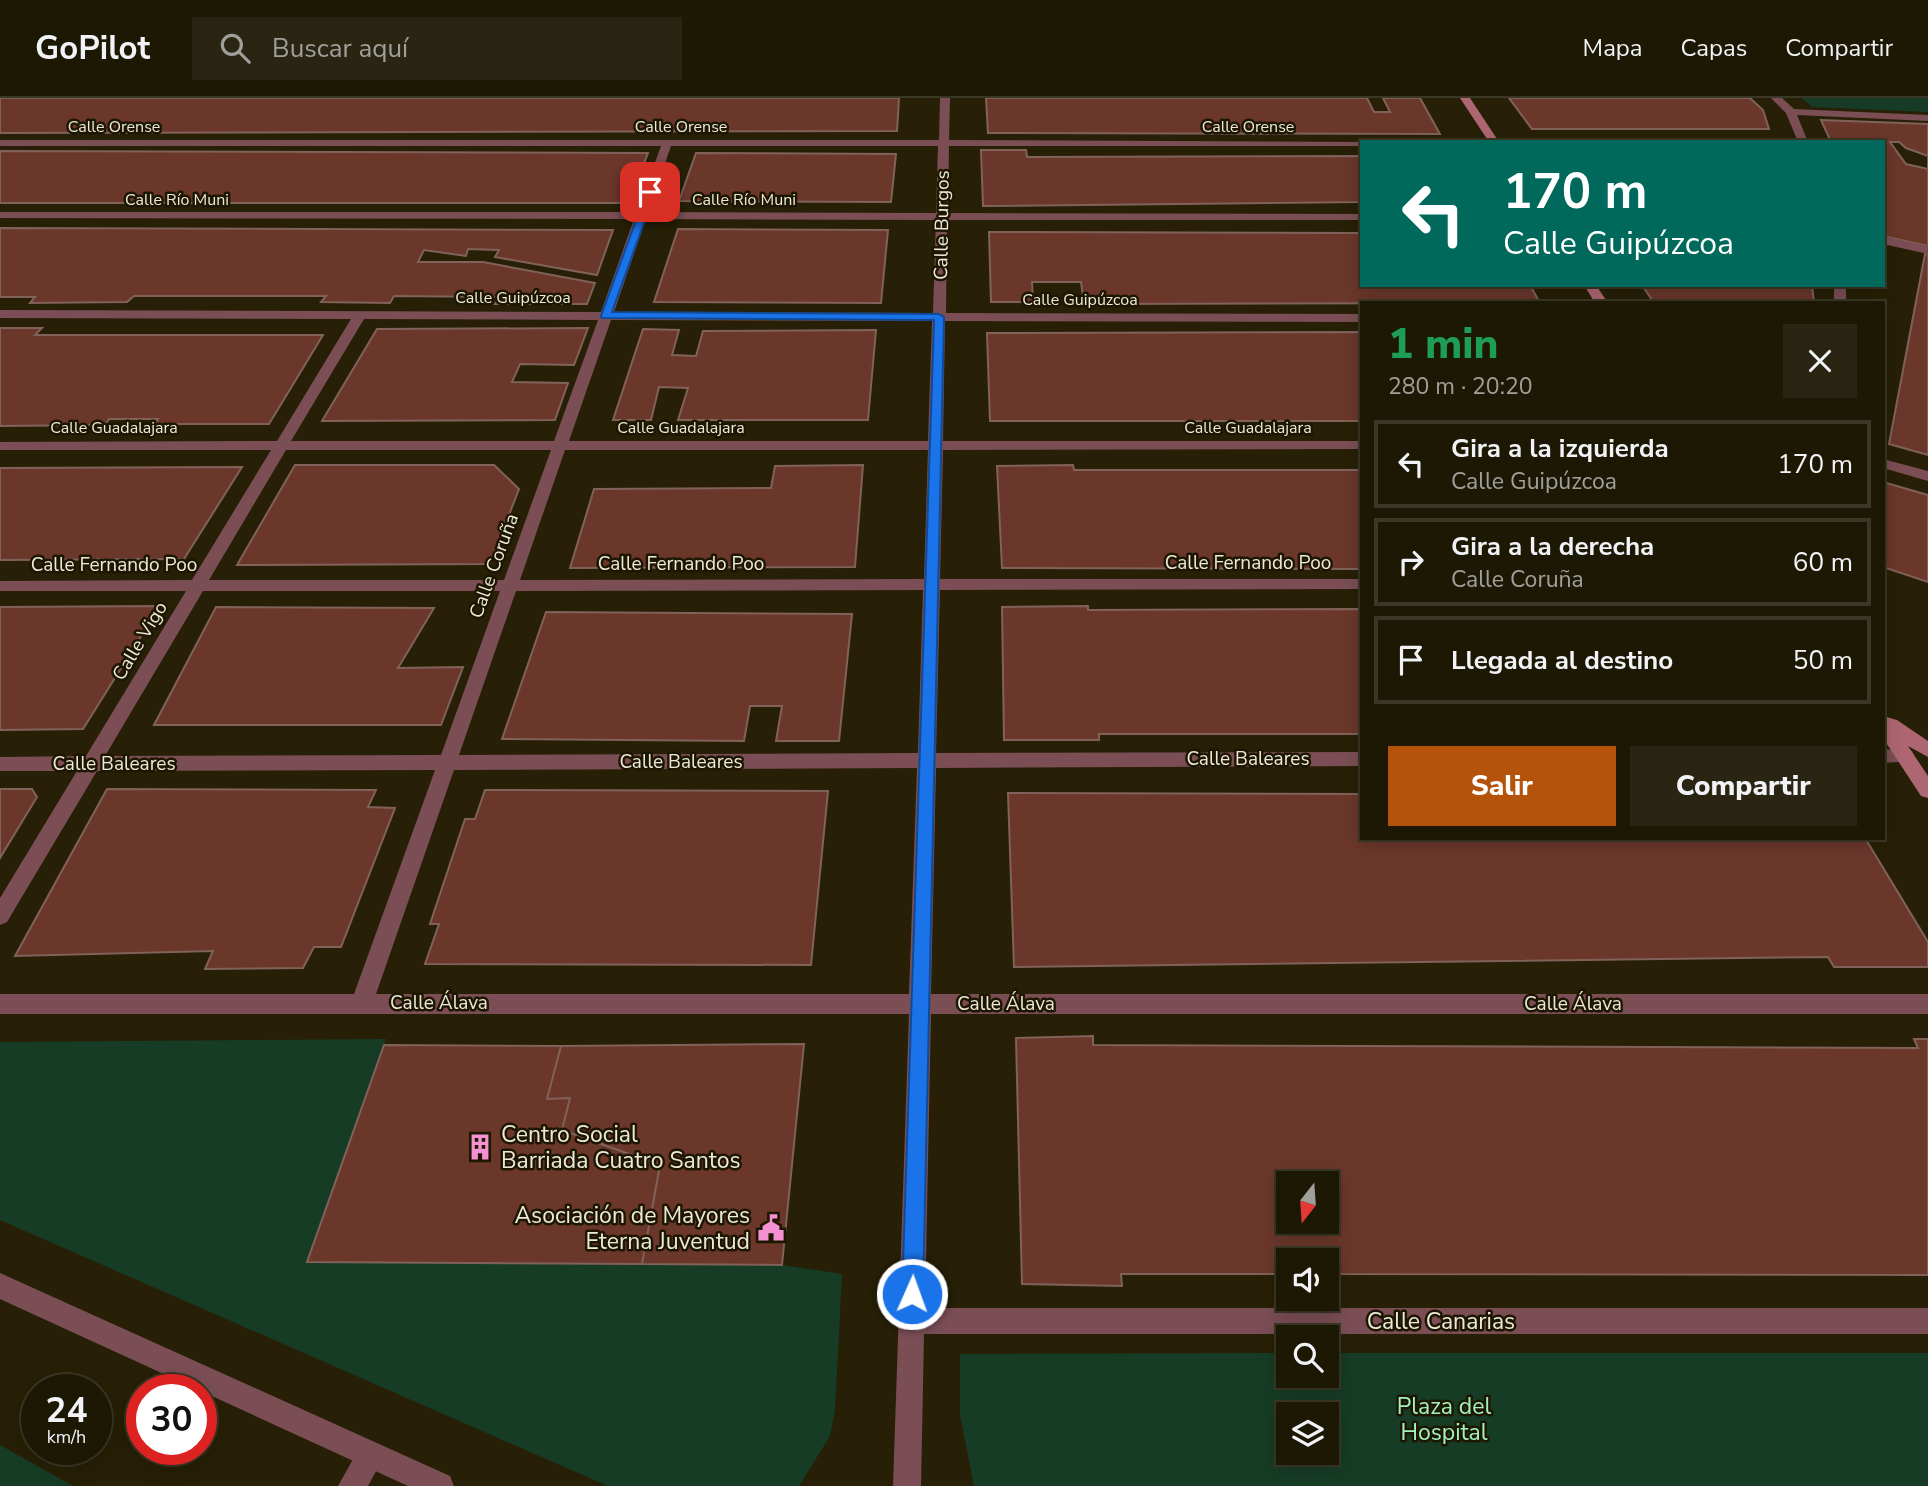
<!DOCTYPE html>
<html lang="es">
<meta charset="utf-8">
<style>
:root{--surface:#1d1804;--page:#2a2513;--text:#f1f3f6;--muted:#a0a09a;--line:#3b3726;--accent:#b45309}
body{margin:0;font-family:"Nunito Sans",sans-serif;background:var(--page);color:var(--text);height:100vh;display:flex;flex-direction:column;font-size:26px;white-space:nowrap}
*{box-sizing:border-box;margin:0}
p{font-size:23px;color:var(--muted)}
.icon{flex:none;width:38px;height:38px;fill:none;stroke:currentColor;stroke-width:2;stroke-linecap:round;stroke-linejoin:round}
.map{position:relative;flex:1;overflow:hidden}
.sheet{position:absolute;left:1360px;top:203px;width:525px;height:539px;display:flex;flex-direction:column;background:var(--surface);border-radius:0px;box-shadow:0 4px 18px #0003,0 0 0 2px var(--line)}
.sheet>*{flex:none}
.hud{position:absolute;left:1360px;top:42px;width:525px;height:147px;border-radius:0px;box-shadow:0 4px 18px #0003,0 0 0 2px var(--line);background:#00695c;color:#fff;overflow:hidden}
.needle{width:46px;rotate:197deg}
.tools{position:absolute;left:1276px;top:1073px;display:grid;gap:14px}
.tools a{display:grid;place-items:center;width:63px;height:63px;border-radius:0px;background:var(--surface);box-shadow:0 4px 18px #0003,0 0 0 2px var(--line);font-size:35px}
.speed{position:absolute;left:21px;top:1276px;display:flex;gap:14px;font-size:35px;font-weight:700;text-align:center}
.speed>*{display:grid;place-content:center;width:91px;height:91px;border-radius:50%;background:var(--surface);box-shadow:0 4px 18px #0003,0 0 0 2px var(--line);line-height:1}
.speed small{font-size:18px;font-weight:400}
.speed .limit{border:10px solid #d22;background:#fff;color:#111}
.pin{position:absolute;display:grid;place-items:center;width:60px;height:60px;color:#fff;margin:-30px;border-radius:14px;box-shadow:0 4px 10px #0006}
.me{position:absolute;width:77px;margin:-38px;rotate:2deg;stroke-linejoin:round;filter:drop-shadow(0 0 5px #0008)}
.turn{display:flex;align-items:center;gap:24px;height:147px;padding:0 28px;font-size:32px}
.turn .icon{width:91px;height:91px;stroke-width:2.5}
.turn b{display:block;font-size:49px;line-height:60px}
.round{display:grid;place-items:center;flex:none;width:74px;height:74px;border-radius:0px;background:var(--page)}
.headline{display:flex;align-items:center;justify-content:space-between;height:119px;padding:0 28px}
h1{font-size:42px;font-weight:800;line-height:52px;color:#1e9e55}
.action{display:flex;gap:14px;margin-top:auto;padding:14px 28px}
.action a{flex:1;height:80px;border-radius:0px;background:var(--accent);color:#fff;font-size:28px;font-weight:800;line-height:80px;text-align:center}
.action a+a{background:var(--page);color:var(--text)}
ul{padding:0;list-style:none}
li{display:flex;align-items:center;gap:21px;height:88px;margin:0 14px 10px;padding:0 14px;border:4px solid var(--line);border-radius:0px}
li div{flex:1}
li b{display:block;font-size:26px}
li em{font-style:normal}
header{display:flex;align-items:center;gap:42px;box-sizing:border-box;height:98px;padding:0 35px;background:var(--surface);border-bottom:2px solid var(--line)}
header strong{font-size:33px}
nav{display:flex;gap:38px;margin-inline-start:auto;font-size:24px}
.search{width:490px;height:63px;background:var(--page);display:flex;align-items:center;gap:18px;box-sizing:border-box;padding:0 24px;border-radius:0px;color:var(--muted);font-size:26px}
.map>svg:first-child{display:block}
.green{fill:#173c26;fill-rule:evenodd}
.building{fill:#6b372b;stroke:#80625a;stroke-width:2;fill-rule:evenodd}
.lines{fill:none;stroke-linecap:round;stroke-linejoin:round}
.service{fill:#7b4e55;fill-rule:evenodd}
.minor{fill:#7b4e55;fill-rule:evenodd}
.tertiary{fill:#7b4e55;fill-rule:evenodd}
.secondary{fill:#ae6672;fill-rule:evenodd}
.route{fill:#1a73e8;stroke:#114b97;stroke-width:2}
.labels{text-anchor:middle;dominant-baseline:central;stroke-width:5;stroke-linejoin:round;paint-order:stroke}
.far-street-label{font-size:16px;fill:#ede9da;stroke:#1d1600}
.street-label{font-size:19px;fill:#ede9da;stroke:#1d1600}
.near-poi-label{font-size:23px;fill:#ede9da;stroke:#1d1600;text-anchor:start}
.near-street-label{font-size:23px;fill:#ede9da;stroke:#1d1600}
.near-park-label{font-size:23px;fill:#a1f2be;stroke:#1d1600}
</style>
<header>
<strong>GoPilot</strong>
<div class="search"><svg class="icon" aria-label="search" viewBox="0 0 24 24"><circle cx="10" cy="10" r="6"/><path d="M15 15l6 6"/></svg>Buscar aquí</div>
<nav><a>Mapa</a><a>Capas</a><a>Compartir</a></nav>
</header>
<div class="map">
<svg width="1928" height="1388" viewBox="0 0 1928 1388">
<rect width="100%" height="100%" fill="#272006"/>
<path class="green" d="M1802,0H1928V14L1812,9Z
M386,941L308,1164L782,1167L842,1176L835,1312L830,1338L799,1388H608L0,1122V944Z
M1288,1255V1278H1326L1327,1255H1928V1388H974L960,1317V1256ZM1288,1316H1326V1354H1288Z
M0,1347L73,1388H0Z"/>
<path class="building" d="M0,0H899L897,33L0,35Z
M986,0H1367L1374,14H1390L1383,0H1420L1440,36L988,35Z
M1509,0H1750L1763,12L1769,31H1532Z
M1821,22L1928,26V58L1906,50L1899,44H1890L1906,66L1928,71V58V148L1883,138V44H1831Z
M981,52H1026L1027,59L1362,58V104L983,108Z
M0,53L648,55L628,105H0Z
M696,55L896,56L891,104L679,103Z
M0,130L613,132L597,177L495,159L499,152L468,151L466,158L424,152L418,164H483L595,185L587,206H495L499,199L394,198L390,205L321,204L326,198H134L127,204L30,205L35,199H0Z
M678,131L888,132L881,205L654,204Z
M989,134L1362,135V187H1530L1540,205L1084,206L1081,184H1032L1033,204H991Z
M1925,156H1928V357L1889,346Z
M1642,187H1812L1814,205H1654Z
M0,230H42L35,237H323L269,326H155L158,321H109L105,327L0,328Z
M588,230L574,267L520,266L512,284L568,285L555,322L322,323L377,231Z
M643,231L679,232L672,257L696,258L703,233L876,232L868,322H678L688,290L659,289L651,322H613Z
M1362,234V323H990L987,235Z
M295,367H494L519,391L490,466L237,467Z
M863,367L855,469L570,470L594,391L771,390L775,368Z
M1073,367L1074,372H1362V471L1002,470L997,368Z
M242,369L184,461L0,462V370Z
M1883,384L1928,397V484L1883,469Z
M160,508L83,631L0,632V509Z
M1088,508V512L1362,511V636H1099V642H1004L1002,509Z
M216,509L434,510L398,570L463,569L441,627H154Z
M546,514L852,516L839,643H776L782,608H750L744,643L502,641Z
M0,691H32L37,699L0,760Z
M107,691L376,692L368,709L395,710L341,849H314L303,870L205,871L213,853L15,858Z
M485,692L828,693L811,867L425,866L439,826H430L465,721H475Z
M1008,695L1362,696V740H1865L1928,844V869H1834L1828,859L1014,869Z
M1093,938V947L1918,950L1914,941H1928V1177L1326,1176V1162H1288V1176H1121L1122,1188L1022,1186L1016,940ZM1288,1085H1326V1124H1288Z
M804,946L782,1167L642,1166L660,1067L562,1032L570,1000L547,1001L561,948Z
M384,947L561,948L547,1001L570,1000L562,1032L660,1067L642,1166L307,1164Z"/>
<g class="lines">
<path class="service" d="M371,1343L381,1347L385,1357L368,1388H338L361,1347Z"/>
<path class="minor" d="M940,0H950L949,42L1366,44H1362V48H949L948,115L1362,116V122H947L946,215L1362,216V224L945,223L943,343H1362V351L943,352L940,481H1362V491L940,492L936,655L1362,654V668L936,670L931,896H1928V916H931L925,1210H1928V1236H924L921,1388H893L909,916H0V896H354L435,672L97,673L7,824L0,827V800L77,673H0V659L86,658L186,493H0V483L192,482L271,352H0V344L277,343L351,221L0,220V212L601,214L634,121L0,120V114H637L661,48H0V42H939ZM671,48H938L936,115L648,114ZM646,121L936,122L933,215L614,214ZM364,221L598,222L554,343H291ZM611,222L932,223L928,343H569ZM286,352H551L504,482H209ZM565,352H928L924,481L520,482ZM923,492L918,655L459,657L516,493ZM203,493H500L441,657L105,658ZM917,670L909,896H376L454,672Z
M1771,0H1782L1794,11L1928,17V23L1797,17L1808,44H1798L1786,15Z
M1883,138L1928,148V156L1883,146Z
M1834,187H1846V205H1834Z
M1883,361L1928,373V383L1883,370Z
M1883,651L1912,653L1914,658L1912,663L1883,665Z"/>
<path class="tertiary" d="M0,1175L450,1378L454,1388H408L0,1201Z"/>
<path class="secondary" d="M1460,0H1470L1499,44H1489Z
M1584,187H1596L1608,205H1595Z
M1883,618L1897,622L1928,643V659L1908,648L1928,678V700L1921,698L1883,640Z"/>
</g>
<path class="route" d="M647,92L655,94L612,214L939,216L944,219L923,1196L920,1204L912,1207L905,1204L902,1196L934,222L602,220L601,218Z"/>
<defs>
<g id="building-bare" transform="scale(2.1)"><path d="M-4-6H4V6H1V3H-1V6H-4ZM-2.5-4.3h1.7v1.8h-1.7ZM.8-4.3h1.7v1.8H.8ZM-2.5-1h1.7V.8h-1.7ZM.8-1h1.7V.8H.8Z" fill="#f591d2" stroke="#1d1600" stroke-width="2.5" paint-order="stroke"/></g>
<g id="civic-bare" transform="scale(2.1)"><path d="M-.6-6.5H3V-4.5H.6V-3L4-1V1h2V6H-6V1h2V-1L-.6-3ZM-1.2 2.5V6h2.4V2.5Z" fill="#f591d2" stroke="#1d1600" stroke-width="2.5" paint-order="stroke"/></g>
</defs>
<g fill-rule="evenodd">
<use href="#building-bare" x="480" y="1049"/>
<use href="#civic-bare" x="771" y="1130"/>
</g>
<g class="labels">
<g class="far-street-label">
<text x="114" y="29">Calle Orense</text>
<text x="681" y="29">Calle Orense</text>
<text x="1248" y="29">Calle Orense</text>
<text x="177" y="102">Calle Río Muni</text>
<text x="744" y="102">Calle Río Muni</text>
<text x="513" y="200">Calle Guipúzcoa</text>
<text x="1080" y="202">Calle Guipúzcoa</text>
<text x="114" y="330">Calle Guadalajara</text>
<text x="681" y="330">Calle Guadalajara</text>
<text x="1248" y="330">Calle Guadalajara</text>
</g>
<g class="street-label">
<text transform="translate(942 127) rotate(-89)">Calle Burgos</text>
<text x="1248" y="465">Calle Fernando Poo</text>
<text x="681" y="466">Calle Fernando Poo</text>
<text x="114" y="467">Calle Fernando Poo</text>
<text transform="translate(494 468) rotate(-70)">Calle Coruña</text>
<text transform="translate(140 543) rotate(-59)">Calle Vigo</text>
<text x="1248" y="661">Calle Baleares</text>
<text x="681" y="664">Calle Baleares</text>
<text x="114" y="666">Calle Baleares</text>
<text x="439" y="905">Calle Álava</text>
<text x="1006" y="906">Calle Álava</text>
<text x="1573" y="906">Calle Álava</text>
</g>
<g class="near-poi-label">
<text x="501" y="1036">Centro Social<tspan x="501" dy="26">Barriada Cuatro Santos</tspan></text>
<text x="750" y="1117" text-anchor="end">Asociación de Mayores<tspan x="750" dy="26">Eterna Juventud</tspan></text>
</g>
<g class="near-street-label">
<text x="1441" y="1223">Calle Canarias</text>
</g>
<g class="near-park-label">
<text x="1444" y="1308">Plaza del<tspan x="1444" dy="26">Hospital</tspan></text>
</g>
</g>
</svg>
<div class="tools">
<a><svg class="needle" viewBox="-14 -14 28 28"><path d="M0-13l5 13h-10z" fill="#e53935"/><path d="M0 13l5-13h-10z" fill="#a0a09a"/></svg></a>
<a><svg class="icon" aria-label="sound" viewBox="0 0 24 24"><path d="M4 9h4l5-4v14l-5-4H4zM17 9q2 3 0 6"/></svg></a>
<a><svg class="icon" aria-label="search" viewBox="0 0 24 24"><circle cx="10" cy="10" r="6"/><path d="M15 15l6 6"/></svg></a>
<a><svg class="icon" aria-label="layers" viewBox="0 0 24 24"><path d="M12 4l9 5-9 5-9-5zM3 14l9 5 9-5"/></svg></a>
</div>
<div class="speed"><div>24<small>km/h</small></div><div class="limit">30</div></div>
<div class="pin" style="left:650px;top:94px;background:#d93025"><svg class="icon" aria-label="arrive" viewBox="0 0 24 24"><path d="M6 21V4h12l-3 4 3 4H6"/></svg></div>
<svg class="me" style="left:912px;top:1196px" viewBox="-20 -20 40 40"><circle r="17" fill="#1a73e8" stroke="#fff" stroke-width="3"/><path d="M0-11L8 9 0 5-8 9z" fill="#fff"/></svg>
<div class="hud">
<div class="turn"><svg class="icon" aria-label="left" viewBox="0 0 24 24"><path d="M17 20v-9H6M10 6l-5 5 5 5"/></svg><div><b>170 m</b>Calle Guipúzcoa</div></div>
</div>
<section class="sheet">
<div class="headline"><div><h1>1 min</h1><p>280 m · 20:20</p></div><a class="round"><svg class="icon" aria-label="close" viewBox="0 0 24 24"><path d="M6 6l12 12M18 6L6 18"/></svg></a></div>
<ul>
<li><svg class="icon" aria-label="left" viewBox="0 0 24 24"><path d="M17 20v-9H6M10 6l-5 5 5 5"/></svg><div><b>Gira a la izquierda</b><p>Calle Guipúzcoa</p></div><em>170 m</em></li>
<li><svg class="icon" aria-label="right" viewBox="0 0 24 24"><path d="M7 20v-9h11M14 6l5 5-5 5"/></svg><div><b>Gira a la derecha</b><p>Calle Coruña</p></div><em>60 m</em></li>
<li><svg class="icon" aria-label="arrive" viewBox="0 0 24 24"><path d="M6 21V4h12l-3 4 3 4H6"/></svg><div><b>Llegada al destino</b></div><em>50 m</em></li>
</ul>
<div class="action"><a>Salir</a><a>Compartir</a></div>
</section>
</div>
